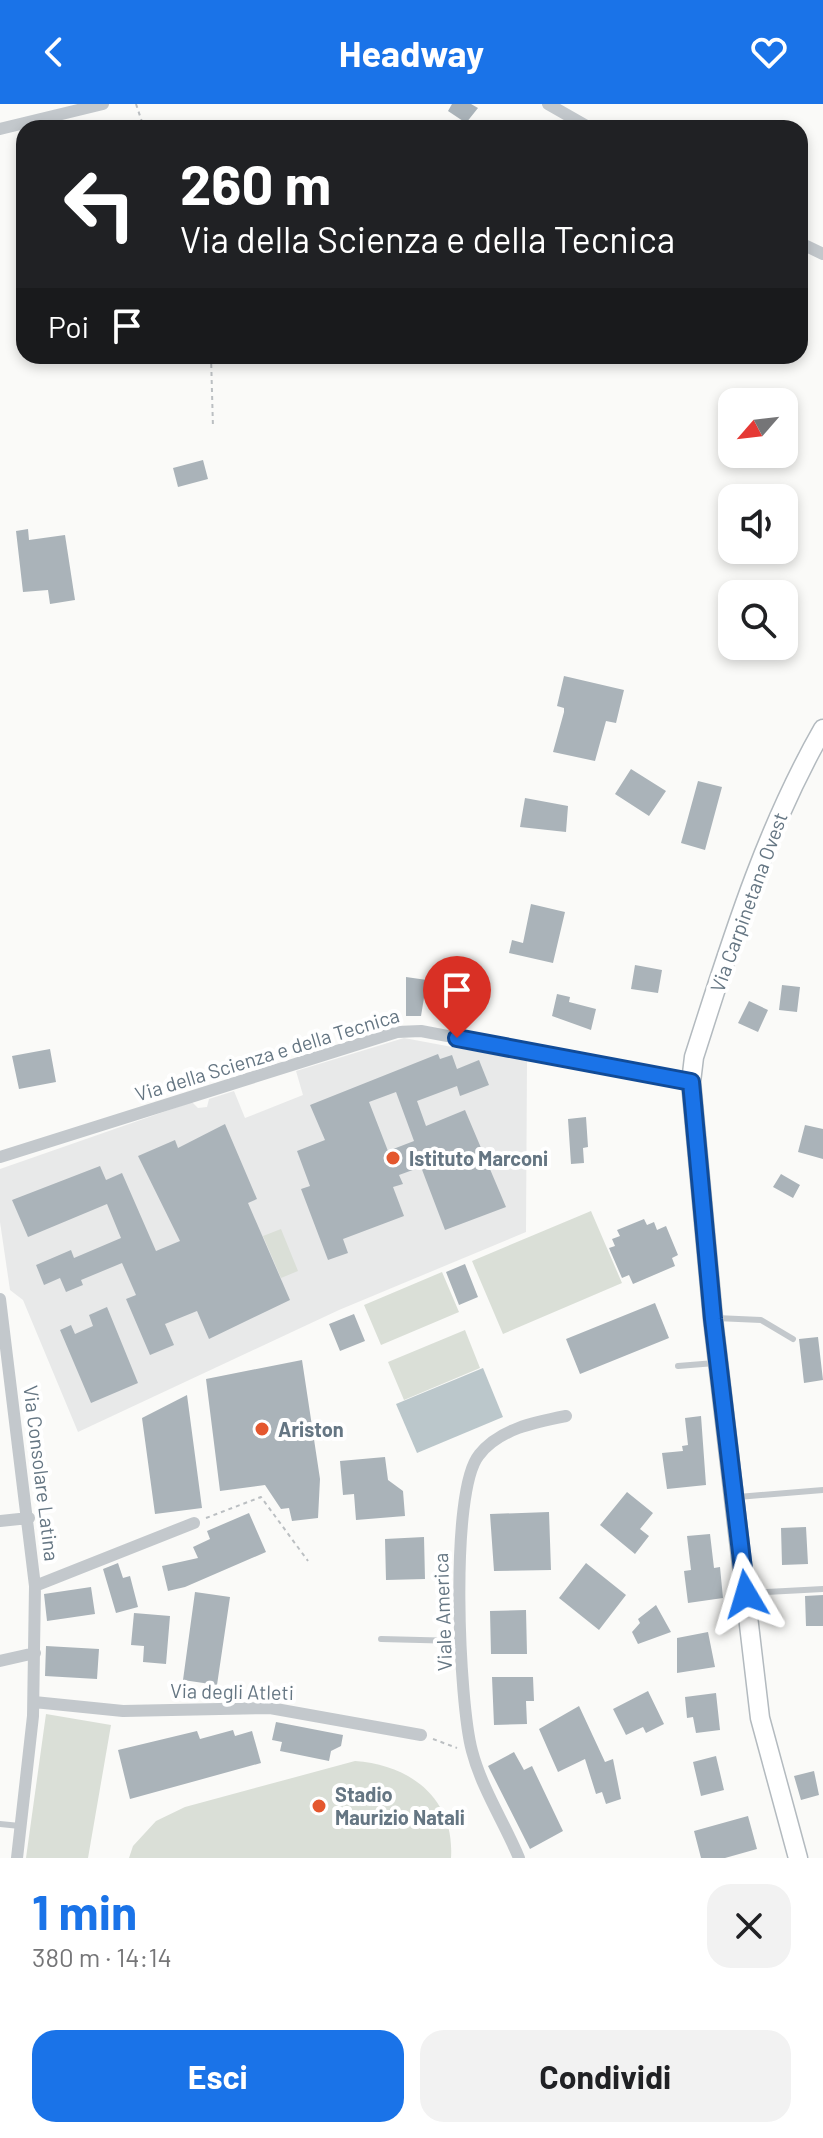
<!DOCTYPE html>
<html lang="it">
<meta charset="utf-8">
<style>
:root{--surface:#fff;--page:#f2f2f2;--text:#202124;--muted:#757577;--accent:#1a73e8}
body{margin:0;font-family:Barlow,sans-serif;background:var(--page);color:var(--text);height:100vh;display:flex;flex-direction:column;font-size:30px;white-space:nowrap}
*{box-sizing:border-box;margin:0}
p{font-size:26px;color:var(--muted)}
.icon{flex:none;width:44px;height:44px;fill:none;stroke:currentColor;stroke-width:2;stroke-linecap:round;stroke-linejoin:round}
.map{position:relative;height:1754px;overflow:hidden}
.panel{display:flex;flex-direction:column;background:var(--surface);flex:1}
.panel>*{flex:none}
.top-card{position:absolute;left:16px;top:16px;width:792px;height:244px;border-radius:24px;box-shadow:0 4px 12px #0003;background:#202124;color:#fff;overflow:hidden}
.needle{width:52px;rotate:242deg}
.buttons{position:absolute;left:718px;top:284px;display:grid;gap:16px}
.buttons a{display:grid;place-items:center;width:80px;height:80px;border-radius:16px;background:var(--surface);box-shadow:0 4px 12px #0003;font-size:40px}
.pin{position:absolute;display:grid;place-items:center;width:68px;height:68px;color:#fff;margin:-82px -34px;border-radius:50% 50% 50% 0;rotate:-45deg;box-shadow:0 0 8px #0007}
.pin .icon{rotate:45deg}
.me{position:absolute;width:88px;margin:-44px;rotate:353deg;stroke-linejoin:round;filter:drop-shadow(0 0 6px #0008)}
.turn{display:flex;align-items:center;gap:28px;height:168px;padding:0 32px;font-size:36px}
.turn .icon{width:104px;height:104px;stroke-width:2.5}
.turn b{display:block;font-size:56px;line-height:68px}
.then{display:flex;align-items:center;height:76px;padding:0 32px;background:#0003;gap:16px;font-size:30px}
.round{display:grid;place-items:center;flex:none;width:84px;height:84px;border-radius:24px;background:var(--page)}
.headline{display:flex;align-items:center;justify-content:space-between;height:136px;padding:0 32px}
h1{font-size:48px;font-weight:700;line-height:60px;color:var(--accent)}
.action{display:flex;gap:16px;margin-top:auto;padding:16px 32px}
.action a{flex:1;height:92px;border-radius:24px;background:var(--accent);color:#fff;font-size:32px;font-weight:700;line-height:92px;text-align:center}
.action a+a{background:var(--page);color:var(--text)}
header{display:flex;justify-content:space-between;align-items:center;height:104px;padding:0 32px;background:var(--accent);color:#fff;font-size:36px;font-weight:700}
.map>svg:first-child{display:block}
.built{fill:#e8e9e9}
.green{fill:#dadfd7}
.water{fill:#bbc7cb}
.building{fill:#aab3b9;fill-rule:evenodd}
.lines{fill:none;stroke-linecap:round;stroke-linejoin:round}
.secondary-casing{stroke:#b3babf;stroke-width:21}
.path{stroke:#bbbfc2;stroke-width:2;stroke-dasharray:4 4;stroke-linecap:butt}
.service{stroke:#c3c8cc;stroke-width:6}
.minor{stroke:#c3c8cc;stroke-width:12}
.secondary{stroke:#fff;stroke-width:18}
.route-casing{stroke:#114b97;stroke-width:20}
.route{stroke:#1a73e8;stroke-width:14}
.poi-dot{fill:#e4572e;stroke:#fff;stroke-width:3}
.labels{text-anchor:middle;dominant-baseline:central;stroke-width:8;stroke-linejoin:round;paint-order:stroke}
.street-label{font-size:20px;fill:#657683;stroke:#fff}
.poi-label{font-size:20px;font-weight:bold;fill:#657683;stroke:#fff;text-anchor:start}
</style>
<header><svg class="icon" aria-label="back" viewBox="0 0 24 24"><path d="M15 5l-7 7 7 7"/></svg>Headway<svg class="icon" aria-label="heart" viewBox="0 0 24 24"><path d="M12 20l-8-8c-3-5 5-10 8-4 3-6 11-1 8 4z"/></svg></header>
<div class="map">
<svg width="823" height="1754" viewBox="0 0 823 1754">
<rect width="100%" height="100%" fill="#fafaf8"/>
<path class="built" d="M404,934L527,957L526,1128L339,1206L78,1328L23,1196L10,1186L0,1118V1065L192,998L198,1004L207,1003L209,995L234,987L245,1014L303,991L296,967Z"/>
<path class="green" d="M591,1107L622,1179L503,1230L472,1157Z
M281,1125L298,1167L281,1174L263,1132Z
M442,1168L459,1208L381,1241L364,1201Z
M465,1226L480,1264L404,1296L388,1258Z
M46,1610L111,1621L88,1754H26Z
M355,1657C410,1661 455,1694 451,1754H129L133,1742L156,1717L185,1703Z"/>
<path class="water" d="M483,1264L503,1313L417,1349L396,1300Z"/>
<path class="building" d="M452,0H471L478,4L466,19L448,7Z
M203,356L208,375L178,383L173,364Z
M28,425L29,436L65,431L75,496L50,500L48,486L23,488L16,427Z
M564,572L624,586L616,619L606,617L595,657L553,648L564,608V604L557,602Z
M631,665L666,687L649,712L615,690Z
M698,677L722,683L705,746L681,739Z
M525,694L568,702L566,728L520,723Z
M531,800L565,808L553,859L509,849L512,836L523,839Z
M635,861L662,866L658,889L631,885Z
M406,873L427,876L421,912H406Z
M448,878L472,882L467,905L444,902Z
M782,881L800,883L797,908L779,906Z
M557,890L570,893L569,898L596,905L591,926L552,912Z
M749,897L768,906L758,928L738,919Z
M50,945L56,978L19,985L12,952Z
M438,950L440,955L452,951L457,965L479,956L489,981L460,992L457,982L417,997L426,1022L465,1006L506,1103L445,1126L421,1063L399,1071L403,1080L393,1083L404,1112L343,1135L348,1149L328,1156L301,1085L310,1082L297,1047L325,1036L310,1001ZM396,988L414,1037L388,1047L369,998Z
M586,1013L588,1043L583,1044L584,1059L571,1060L568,1015Z
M225,1020L257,1095L248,1099L290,1196L209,1235L197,1207L165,1220L174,1241L150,1251L126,1195L136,1191L122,1159L81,1176L83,1181L66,1188L60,1174L44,1181L36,1161L71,1146L74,1154L121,1134L107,1100L28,1133L12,1096L100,1062L106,1076L122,1069L156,1147L180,1137L138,1052L175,1036L178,1044Z
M805,1021L823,1025V1055L798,1048Z
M781,1070L800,1081L793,1094L773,1083Z
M644,1115L647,1121L654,1118L657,1126L666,1122L678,1151L672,1154L675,1162L633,1180L629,1171L622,1174L609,1144L615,1142L612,1135L620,1132L617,1126Z
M465,1160L478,1193L459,1201L446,1168Z
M655,1199L669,1234L580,1270L566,1235Z
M107,1203L138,1279L91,1299L60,1226L71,1221L75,1230L93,1222L89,1211Z
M354,1210L365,1237L340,1247L329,1220Z
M818,1233L823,1276L804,1279L799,1235Z
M302,1256L320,1375L318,1414L292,1417L289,1404L281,1405L265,1381L220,1387L206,1275Z
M187,1291L202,1404L155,1410L142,1314Z
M701,1312L706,1381L667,1385L662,1349L683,1347L682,1342L688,1341L685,1314Z
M385,1353L388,1376L403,1387L405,1412L356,1416L354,1390L343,1391L340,1357Z
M627,1388L653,1409L640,1425L649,1432L635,1450L600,1421Z
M549,1408L551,1466L494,1467L490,1410Z
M249,1409L266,1448L185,1483L168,1487L162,1462L198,1454L193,1443L210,1435L207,1427Z
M806,1423L808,1460L782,1461L781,1424Z
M710,1430L714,1464L720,1463L723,1494L688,1499L684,1467L691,1466L687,1432Z
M424,1433L425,1475L386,1476L385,1435Z
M118,1459L123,1474L130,1472L138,1503L116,1509L103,1465Z
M586,1459L626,1491L599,1526L559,1494Z
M91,1483L95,1510L47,1517L44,1490Z
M195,1488L230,1493L217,1581L183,1576Z
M823,1491V1522H806L805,1492Z
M656,1501L671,1528L638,1540L632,1528L640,1519L638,1515Z
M526,1506L527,1550H491L490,1507Z
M134,1509L170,1512L166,1560L143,1558L144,1542L131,1541Z
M708,1528L715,1563L677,1569V1534Z
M46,1542L99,1545L97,1575L45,1572Z
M492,1573H533L534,1597H526L527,1620L494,1621Z
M648,1587L664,1620L646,1629L643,1623L626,1631L613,1605Z
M716,1589L720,1626L696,1629L693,1613L687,1614L685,1593Z
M579,1602L605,1658L613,1655L621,1695L606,1700L602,1688L596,1690L585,1655L558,1668L550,1650L539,1625Z
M276,1618L343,1631L341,1642L331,1647L329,1657L280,1647L282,1638L272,1636Z
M233,1626L235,1632L252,1627L261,1659L130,1695L118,1646L197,1627L200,1635Z
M514,1648L524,1666L532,1662L563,1727L530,1745L488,1662Z
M716,1652L724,1686L701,1692L693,1658Z
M814,1667L819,1691L801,1696L794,1672Z
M748,1712L757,1745L725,1754H701L694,1727Z"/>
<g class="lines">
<g class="secondary-casing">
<path id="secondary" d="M798,1754L760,1614L713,1215L691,978L694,953C730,841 764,728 823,625"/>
</g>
<path class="path" d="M136,0L144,24
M211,252L213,324
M206,1414L261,1393L308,1457
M433,1635L457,1644"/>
<path class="service" d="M716,1214L761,1216L793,1235
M678,1262L715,1259
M738,1393L823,1386
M749,1489L823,1485
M381,1535L459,1537
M0,1720L20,1722"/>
<path class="minor" d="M548,0L590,24
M0,25L103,0
M800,139L823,150
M0,1053L397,928L421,927L691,978
M0,1195L35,1482L33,1612L17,1754
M0,1417L29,1414
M35,1482L194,1419
M0,1557L35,1549
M34,1598L123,1607L270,1604L421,1631
M519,1754C504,1718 482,1685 472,1647C459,1599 449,1388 479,1351C499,1325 535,1318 566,1312"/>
<use href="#secondary" class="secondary"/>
</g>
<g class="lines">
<g class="route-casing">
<path id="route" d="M457,934L691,978L713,1215L746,1490"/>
</g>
<use href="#route" class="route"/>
</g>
<g class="poi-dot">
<circle cx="393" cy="1054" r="8"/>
<circle cx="262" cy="1325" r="8"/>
<circle cx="319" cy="1702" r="8"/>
</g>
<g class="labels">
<g class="street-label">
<text transform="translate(748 798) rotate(-70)">Via Carpinetana Ovest</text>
<text transform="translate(267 950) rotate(-17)">Via della Scienza e della Tecnica</text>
<text transform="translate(42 1369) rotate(83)">Via Consolare Latina</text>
<text transform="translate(442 1508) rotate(-92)">Viale America</text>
<text transform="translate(232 1587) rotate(1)">Via degli Atleti</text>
</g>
<g class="poi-label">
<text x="409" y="1054">Istituto Marconi</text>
<text x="278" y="1325">Ariston</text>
<text x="335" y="1690">Stadio<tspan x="335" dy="23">Maurizio Natali</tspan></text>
</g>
</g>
</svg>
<div class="buttons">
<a><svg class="needle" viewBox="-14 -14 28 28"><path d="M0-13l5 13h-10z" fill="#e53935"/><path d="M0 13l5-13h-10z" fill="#757577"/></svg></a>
<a><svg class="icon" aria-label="sound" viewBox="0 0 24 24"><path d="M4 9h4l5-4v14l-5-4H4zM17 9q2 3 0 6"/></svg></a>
<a><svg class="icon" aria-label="search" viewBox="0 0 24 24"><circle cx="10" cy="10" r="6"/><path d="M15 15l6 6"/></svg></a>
</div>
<div class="pin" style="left:457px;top:934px;background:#d93025"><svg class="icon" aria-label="arrive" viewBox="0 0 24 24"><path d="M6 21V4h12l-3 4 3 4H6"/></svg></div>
<svg class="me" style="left:746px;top:1490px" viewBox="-20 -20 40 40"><path d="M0-17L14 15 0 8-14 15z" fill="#1a73e8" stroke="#fff" stroke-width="4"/></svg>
<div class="top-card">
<div class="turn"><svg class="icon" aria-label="left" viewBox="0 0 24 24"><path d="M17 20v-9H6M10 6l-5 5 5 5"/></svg><div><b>260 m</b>Via della Scienza e della Tecnica</div></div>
<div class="then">Poi<svg class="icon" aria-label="arrive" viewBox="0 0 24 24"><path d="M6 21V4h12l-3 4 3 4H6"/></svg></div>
</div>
</div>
<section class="panel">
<div class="headline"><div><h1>1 min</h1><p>380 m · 14:14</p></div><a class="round"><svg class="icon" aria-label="close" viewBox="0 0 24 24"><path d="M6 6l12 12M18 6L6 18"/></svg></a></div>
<div class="action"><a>Esci</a><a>Condividi</a></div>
</section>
